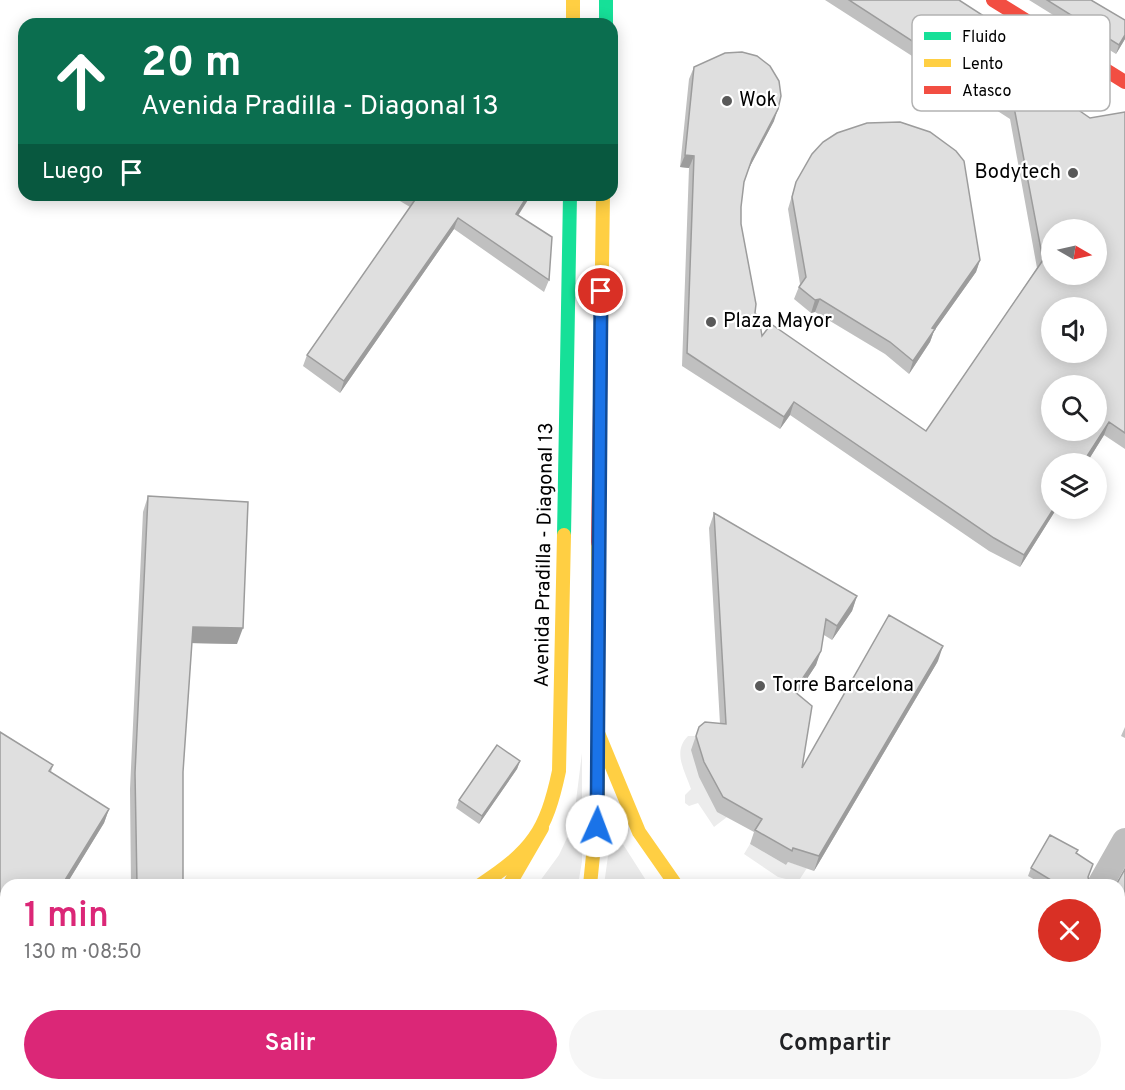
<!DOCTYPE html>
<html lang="es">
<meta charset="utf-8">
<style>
:root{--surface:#fff;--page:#f6f6f6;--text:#202124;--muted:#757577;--accent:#db2777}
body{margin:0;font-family:Overpass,sans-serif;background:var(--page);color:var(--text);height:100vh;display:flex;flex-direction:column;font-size:22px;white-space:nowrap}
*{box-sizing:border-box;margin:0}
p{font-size:20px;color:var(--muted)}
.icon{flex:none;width:33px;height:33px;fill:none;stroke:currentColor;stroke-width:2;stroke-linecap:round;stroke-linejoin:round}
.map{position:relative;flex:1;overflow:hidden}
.side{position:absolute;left:0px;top:879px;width:1125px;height:212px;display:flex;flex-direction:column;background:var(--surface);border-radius:18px 18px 0 0;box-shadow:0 3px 15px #0003}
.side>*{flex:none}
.top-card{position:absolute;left:18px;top:18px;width:600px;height:183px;border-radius:18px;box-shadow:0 3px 15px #0003;background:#0b6e4f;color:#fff;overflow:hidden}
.needle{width:39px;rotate:99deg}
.fabs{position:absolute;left:1041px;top:219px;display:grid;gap:12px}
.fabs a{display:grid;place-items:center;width:66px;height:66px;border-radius:50%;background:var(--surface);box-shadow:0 3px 15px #0003;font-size:30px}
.pin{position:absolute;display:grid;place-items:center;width:51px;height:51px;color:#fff;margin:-26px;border:3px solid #fff;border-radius:50%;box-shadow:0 2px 6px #0007}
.me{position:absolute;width:66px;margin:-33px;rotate:2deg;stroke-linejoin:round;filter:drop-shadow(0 0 4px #0008)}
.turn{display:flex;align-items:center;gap:21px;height:126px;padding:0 24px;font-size:27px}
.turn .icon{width:78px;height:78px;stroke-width:2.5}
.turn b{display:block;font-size:42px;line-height:51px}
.then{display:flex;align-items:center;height:57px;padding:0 24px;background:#0003;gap:12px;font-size:22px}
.round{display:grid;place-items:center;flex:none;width:63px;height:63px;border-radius:32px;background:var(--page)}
.overview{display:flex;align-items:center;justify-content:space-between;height:102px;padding:0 24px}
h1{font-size:36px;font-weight:600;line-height:45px;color:var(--accent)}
.cta{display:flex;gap:12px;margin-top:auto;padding:12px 24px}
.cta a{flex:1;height:69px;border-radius:36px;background:var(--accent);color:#fff;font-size:24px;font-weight:600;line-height:69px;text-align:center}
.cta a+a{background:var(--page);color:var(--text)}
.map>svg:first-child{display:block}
.green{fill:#ececec}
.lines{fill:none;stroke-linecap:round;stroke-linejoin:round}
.street{stroke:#bebebe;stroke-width:26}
.fast{stroke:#16e098;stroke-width:14}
.slow{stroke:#ffcf43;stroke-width:14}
.jam{stroke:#f24e42;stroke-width:14}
.wall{fill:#c0c0c0}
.shaded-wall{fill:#9c9c9c}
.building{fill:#dfdfdf;stroke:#9c9c9c;stroke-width:1.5;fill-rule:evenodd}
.route-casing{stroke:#114b97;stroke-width:15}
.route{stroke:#1a73e8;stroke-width:10}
.poi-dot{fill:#595959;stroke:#fff;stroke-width:2}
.labels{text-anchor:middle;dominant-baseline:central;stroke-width:4.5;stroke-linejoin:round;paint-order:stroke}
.poi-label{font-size:20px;fill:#000;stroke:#fff;text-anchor:start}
.street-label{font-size:20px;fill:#000;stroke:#fff}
.key{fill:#fff;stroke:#b2b2b2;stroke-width:1.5}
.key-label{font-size:16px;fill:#000}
</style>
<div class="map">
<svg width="1125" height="1090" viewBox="0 0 1125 1090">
<rect width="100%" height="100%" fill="#fff"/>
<path class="green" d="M688,736H700L727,817L714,827L698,803L689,806L685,803V795L691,789C685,771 672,752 688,736Z
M582,753V861L578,885H537L559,855L573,825Z
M612,827L649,885H604Z
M750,844L786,865L788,862L807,868L798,882L778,877L744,854Z
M192,1084L297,1085L295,1090H178Z
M706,1084L1097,1085L1095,1090H702Z
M401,1085H561L560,1090H404Z
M596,1085H677L673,1090H594Z"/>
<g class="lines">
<path class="street" d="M1100,885L1125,841"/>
<path class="fast" d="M606,0V24
M564,535L570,195
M103,1090L115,1084
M470,1090L477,1084"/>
<path class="slow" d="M573,0V24
M601,335L603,195
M598,733L639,832L676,885
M480,885C532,851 546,832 559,771L564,535
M509,885L542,828
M590,885L598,806V542
M1119,1057L1125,1058
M1078,1084L1096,1090
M7,1090L19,1084
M309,1090L311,1084"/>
<path class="jam" d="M993,0L1125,82
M598,542L601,335
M582,1084V1090"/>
</g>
<path class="wall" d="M825,0H959L1034,63L1026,74L1090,118L1125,112V449L1104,435L1086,464H1052V508H1057L1020,567L989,551L790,415L780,429L682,366L689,168L680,167L689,79L694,67L774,121L748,170L744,182L741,207V224L755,313L762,336L926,431L1037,268L1010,119Z
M1029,0H1091L1125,20V39L1116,54Z
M796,182L980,260L976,272L934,331L930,342L909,374L885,354L815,312L811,313L794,299L800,284L788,209Z
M390,195H531L518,216L549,280L544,292L454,229L340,393L303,366L307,355L410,207Z
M148,496L237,644L192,643L183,772V885H131L130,789L143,512Z
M714,513L857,596L852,611L832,640L824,635L816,665L797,694L802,768L938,661L814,871L788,862L786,865L750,844L754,832L717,812L699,777L691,750L699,727L720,724L709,528Z
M1125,727V738L1121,736Z
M0,732L53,765L51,772L109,809L104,823L66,885H6V1029L0,1025Z
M520,761L517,769L479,824L456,808L459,800Z
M1076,854L1088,878L1090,885H1044L1028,876L1031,868Z"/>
<path class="shaded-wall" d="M1125,35V39L1116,54L1119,45Z
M1038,51L1034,63L1019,85L1024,72Z
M778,109L774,121L747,172L752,159Z
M685,155L694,156L689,168L680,167Z
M528,195H531L511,226L516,214Z
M458,218L454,229L340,393L344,381Z
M980,260L976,272L934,331L930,342L909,374L913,361L932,328Z
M820,299L815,312L811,313L815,300Z
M794,402L790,415L780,429L784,417Z
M1109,422L1104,435L1086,464H1082Z
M1054,508H1057L1020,567L1024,555Z
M857,596L852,611L832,640L837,626Z
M193,627L243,628L237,644L187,643Z
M943,646L938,661L814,871L819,856Z
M821,651L816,665L789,706L794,691Z
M520,761L517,769L479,824L482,816Z
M109,809L104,823L66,885H62Z
M1125,943V946L1119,956V953Z"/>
<path class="building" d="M849,0H959L1038,51L1024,72L1090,118L1125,112V433L1109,422L1082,464H1052V508H1054L1024,555L994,538L794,402L784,417L687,353L694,156L685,155L694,67L725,53L742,52L757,56L770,66L779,81L781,96L778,109L752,159L744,182L741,207V224L756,304L755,313L759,318L762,336L771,324L926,431L1043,260L1014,107ZM1052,230H1096V274H1052ZM1052,308H1096V352H1052ZM1052,386H1096V430H1052Z
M1047,0H1091L1125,20V35L1119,45Z
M900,122L930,132L956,151L964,161L980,260L932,328L935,329L913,361L890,342L820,299L815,300L799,287L806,277L792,197L796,182L812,154L823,142L837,133L867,123Z
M413,195H528L516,214L552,237L549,280L458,218L344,381L307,355L417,197Z
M148,496L248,502L243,628L193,627L183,772V885H137L135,773Z
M714,513L857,596L837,626L826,619L821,651L794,691L812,706L802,768L889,615L943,646L819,856L793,848L792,851L755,830L762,819L723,797L704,762L696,736L699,727L705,722L726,724Z
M0,732L53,765L49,771L109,809L62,885H6V1013L0,1009Z
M497,745L520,761L482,816L459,800Z
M1050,835L1078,850L1076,853L1093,864L1088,877L1090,885H1059L1031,868Z
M1125,869V943L1119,953V885H1116Z"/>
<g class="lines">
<g class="route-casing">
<path id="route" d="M597,826L601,291"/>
</g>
<use href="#route" class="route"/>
</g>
<g class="poi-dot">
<circle cx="727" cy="101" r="6"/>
<circle cx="1073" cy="173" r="6"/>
<circle cx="711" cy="322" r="6"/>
<circle cx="760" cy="686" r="6"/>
</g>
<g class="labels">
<g class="poi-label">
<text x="739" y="101">Wok</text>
<text x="1061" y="173" text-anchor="end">Bodytech</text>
<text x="723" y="322">Plaza Mayor</text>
<text x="772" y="686">Torre Barcelona</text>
</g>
<g class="street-label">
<text transform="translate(545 555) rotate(-89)">Avenida Pradilla - Diagonal 13</text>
</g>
</g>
<rect x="912" y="15" width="198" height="96" rx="9" class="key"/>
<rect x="924" y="32" width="27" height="8" fill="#16e098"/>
<rect x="924" y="59" width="27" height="8" fill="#ffcf43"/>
<rect x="924" y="86" width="27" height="8" fill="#f24e42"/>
<g class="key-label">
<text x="962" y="42">Fluido</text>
<text x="962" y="69">Lento</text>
<text x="962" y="96">Atasco</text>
</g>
</svg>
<div class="fabs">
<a><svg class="needle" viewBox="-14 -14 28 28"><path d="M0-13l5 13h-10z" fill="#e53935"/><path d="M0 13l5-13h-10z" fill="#757577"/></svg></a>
<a><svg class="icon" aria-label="sound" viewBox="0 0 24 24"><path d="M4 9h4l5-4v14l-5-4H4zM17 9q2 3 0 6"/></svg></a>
<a><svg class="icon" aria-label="search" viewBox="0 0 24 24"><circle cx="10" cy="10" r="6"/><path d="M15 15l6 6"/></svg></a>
<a><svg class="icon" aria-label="layers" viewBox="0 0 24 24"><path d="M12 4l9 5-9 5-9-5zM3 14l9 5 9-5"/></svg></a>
</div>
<div class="pin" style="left:601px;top:291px;background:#d93025"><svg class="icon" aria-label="arrive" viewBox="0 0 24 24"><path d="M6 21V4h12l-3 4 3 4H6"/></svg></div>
<svg class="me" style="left:597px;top:826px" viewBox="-20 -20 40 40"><circle r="19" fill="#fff"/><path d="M0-13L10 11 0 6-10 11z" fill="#1a73e8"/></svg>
<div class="top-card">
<div class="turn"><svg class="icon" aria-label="ahead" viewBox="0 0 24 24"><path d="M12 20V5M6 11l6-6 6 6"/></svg><div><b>20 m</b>Avenida Pradilla - Diagonal 13</div></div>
<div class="then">Luego<svg class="icon" aria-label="arrive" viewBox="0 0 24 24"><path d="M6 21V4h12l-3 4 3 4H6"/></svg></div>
</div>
<section class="side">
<div class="overview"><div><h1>1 min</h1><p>130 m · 08:50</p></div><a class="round" style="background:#d93025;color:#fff"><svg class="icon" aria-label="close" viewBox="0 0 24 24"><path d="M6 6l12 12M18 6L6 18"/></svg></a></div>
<div class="cta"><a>Salir</a><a>Compartir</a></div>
</section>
</div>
